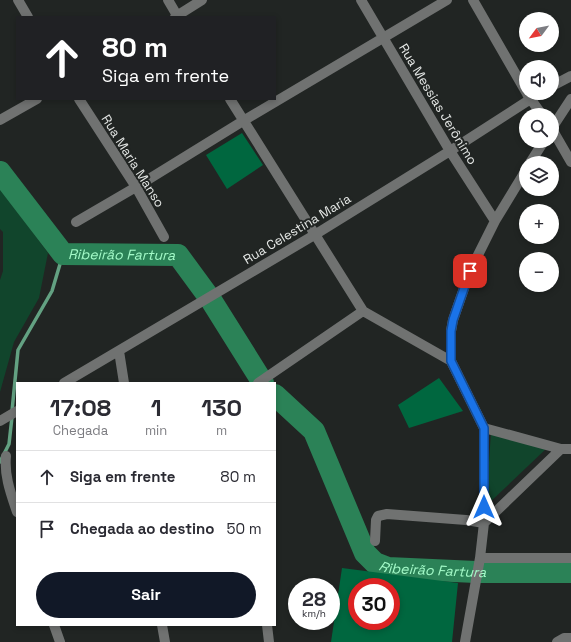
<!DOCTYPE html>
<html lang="pt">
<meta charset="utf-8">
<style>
:root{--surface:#fff;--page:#f7f7f7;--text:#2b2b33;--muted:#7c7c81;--line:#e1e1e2;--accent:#111827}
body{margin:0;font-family:"Space Grotesk",sans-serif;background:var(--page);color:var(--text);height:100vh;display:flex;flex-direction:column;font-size:15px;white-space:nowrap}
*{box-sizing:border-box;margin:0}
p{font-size:13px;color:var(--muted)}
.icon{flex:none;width:22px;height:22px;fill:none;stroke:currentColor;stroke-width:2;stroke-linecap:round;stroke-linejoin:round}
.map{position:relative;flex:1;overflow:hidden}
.panel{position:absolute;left:16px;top:382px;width:260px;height:244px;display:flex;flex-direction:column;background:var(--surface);border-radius:0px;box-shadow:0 2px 6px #0003}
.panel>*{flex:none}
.top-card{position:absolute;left:16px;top:16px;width:260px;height:84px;border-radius:0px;box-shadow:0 2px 6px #0003;background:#202124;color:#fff;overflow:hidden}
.needle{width:26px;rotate:238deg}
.buttons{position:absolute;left:519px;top:12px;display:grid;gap:8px}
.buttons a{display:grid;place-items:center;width:40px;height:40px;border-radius:50%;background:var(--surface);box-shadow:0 2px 6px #0003;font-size:20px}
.speed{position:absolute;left:288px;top:578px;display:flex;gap:8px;font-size:20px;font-weight:700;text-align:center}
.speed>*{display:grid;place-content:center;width:52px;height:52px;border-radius:50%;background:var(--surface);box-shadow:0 2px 6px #0003;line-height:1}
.speed small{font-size:10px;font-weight:400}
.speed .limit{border:6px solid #d22;background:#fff;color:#111}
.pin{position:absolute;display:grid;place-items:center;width:34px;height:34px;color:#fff;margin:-17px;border-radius:8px;box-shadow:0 2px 6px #0006}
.me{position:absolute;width:44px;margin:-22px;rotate:0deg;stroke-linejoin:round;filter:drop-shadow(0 0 3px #0008)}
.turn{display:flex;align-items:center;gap:14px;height:84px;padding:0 20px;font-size:18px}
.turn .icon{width:52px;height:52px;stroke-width:2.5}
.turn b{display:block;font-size:28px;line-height:34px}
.eta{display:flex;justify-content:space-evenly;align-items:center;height:68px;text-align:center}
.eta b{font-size:24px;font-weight:800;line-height:28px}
.cta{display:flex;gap:8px;margin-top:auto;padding:8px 20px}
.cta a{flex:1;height:46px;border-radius:24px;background:var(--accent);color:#fff;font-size:16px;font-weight:800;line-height:46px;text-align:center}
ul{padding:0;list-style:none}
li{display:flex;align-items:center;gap:12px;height:52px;padding:0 20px;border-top:1px solid var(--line)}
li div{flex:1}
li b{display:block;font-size:15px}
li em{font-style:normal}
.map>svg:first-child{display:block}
.green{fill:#11452c}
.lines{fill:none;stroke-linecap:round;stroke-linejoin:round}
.stream{stroke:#63a182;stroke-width:3.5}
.river{stroke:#2b8257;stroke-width:22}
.building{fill:#00673f;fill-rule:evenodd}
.minor{stroke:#707271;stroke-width:10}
.route-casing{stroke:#114b97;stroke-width:10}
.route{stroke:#1a73e8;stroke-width:7}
.labels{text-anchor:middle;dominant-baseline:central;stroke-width:4;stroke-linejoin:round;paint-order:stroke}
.street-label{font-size:13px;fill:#e5e8e6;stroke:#212523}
.water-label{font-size:14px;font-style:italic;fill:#a3fac8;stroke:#212523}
</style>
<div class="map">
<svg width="571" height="642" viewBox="0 0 571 642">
<rect width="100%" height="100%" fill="#212523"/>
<path class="green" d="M0,188L48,253L39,298L14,342L0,392V280L3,271V232L0,229Z
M491,432L548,447L486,506Z"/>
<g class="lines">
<path class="stream" d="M12,411L18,350L52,291L63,254
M0,462L9,444L12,417"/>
<g class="river">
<path id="s1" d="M0,172L63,254L178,255L211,300L263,383"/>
<path id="s2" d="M275,395L314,431L365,553L375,563L388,568L476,572H571"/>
</g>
</g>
<path class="building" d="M242,133L263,165L227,189L206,155Z
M439,378L463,411L409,428L398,405Z
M342,568L458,583L452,642H331ZM357,587H391V621H357Z"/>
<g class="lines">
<path class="minor" d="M18,0L28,17
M168,0L178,17
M361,0L450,151L495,221
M473,0L526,92
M175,17L202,0
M552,86L571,76
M527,94L542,115
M79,99L136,187L164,237
M230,99L363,311L451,361L484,428V523L480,558L465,642
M0,120L37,99
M552,128L571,99
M552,129L571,162
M530,163L544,141
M76,222L136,187L243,121L447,0
M119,351L124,383
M451,361V331L453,320L470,271L495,221L526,170
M64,383L316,234L450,151L540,93
M258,383L363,311
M0,421L17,411
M484,428L561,449H571
M6,456C4,476 11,494 17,512
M484,523L561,449
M375,541L376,520L378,516L387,514L466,520L484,523
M480,558H571
M54,625L60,642
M162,625L165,642
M267,625L269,642
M557,642L564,638H571"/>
</g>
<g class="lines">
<g class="route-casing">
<path id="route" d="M470,271L453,320L451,331V361L484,428V507"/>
</g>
<use href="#route" class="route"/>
</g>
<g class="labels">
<g class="street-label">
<text transform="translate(438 104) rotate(59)">Rua Messias Jerônimo</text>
<text transform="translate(133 161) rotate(58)">Rua Maria Manso</text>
<text transform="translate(297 229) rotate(-31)">Rua Celestina Maria</text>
</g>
<g class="water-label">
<text stroke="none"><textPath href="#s1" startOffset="162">Ribeirão Fartura</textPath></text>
<text stroke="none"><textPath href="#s2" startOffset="258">Ribeirão Fartura</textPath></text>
</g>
</g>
</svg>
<div class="buttons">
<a><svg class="needle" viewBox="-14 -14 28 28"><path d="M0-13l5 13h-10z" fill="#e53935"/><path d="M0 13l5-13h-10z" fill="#7c7c81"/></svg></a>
<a><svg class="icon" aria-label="sound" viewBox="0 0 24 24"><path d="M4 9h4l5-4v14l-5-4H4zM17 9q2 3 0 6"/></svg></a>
<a><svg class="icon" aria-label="search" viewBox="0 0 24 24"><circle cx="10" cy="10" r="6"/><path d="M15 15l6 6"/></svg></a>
<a><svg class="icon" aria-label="layers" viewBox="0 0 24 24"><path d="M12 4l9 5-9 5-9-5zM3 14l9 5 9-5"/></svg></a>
<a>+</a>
<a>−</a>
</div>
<div class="speed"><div>28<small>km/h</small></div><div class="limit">30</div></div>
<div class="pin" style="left:470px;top:271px;background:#d93025"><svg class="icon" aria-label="arrive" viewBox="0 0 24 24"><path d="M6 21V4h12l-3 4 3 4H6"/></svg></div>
<svg class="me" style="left:484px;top:507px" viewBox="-20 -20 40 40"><path d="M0-17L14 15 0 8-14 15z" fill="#1a73e8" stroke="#fff" stroke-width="4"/></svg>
<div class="top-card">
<div class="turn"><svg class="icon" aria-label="ahead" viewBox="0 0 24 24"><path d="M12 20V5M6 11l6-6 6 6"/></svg><div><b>80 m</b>Siga em frente</div></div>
</div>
<section class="panel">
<div class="eta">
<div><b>17:08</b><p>Chegada</p></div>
<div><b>1</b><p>min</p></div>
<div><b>130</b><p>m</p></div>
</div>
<ul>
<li><svg class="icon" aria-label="ahead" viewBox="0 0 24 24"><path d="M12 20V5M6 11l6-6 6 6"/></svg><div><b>Siga em frente</b></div><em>80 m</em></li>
<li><svg class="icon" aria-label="arrive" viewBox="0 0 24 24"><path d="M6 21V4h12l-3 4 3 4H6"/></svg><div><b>Chegada ao destino</b></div><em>50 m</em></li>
</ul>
<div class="cta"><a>Sair</a></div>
</section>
</div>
